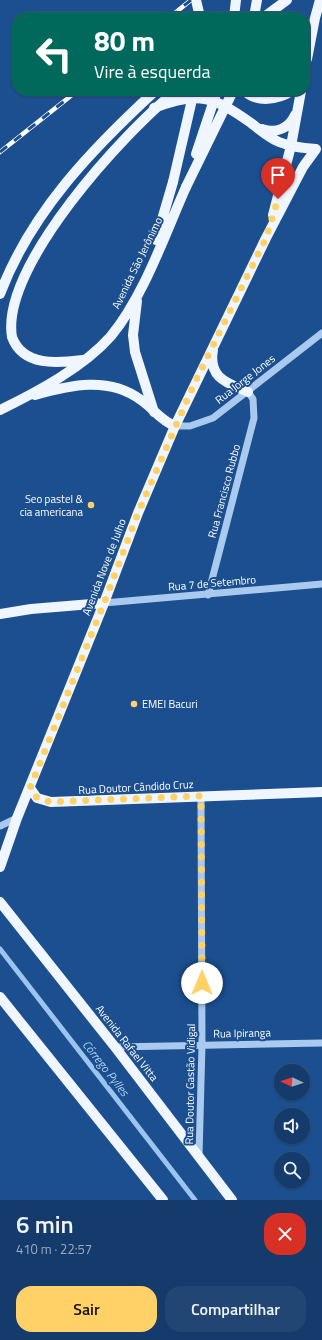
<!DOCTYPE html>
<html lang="pt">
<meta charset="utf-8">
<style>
:root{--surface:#143b6b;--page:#214673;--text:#f1f3f6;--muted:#9dadc1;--line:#33557e;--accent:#ffd166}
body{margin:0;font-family:"Titillium Web",sans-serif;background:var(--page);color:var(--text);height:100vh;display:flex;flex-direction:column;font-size:15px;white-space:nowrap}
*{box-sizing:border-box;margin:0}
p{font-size:13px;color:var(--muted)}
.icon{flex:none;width:22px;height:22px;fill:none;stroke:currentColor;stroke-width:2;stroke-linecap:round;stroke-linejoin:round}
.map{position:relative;height:1200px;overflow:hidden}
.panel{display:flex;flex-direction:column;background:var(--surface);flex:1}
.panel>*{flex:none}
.top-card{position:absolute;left:12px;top:12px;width:298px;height:84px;border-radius:16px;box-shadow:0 1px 3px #0004,0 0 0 1px var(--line);background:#00695c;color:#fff;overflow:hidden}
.needle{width:26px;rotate:274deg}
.tools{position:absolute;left:274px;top:1064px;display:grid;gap:8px}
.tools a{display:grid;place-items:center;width:36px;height:36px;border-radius:50%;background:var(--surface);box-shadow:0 1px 3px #0004,0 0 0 1px var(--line);font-size:20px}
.pin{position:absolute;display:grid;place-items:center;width:34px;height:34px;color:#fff;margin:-41px -17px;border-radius:50% 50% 50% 0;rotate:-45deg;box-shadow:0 0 4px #0007}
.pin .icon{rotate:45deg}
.me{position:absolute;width:44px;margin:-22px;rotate:0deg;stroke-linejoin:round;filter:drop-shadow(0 0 3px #0008)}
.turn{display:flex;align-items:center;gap:14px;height:84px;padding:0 16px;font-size:18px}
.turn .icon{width:52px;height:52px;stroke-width:2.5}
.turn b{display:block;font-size:28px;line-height:34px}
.round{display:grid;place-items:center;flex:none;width:42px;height:42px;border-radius:16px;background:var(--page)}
.headline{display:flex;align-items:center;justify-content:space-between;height:68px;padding:0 16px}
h1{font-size:24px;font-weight:600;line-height:30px}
.primary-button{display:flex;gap:8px;margin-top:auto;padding:8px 16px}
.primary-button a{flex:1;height:46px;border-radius:16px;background:var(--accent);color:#111;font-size:16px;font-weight:600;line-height:46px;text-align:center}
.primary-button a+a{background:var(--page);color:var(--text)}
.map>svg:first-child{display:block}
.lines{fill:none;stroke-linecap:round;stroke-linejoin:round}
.stream{stroke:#9cc4f0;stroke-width:5}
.minor{stroke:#a9c9ee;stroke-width:7}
.major{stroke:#f0f6ff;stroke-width:10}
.rail-casing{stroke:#fff;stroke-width:4.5}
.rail{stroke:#1b4f8f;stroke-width:3;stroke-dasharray:9;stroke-linecap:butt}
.major-bridge{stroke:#f0f6ff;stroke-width:10}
.route{stroke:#ffd166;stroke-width:7;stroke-dasharray:0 12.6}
.poi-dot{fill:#ffd166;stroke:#1b4f8f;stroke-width:1.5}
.labels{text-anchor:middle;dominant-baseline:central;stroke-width:4;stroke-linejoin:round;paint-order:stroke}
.street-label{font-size:11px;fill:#fff;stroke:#1b4f8f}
.poi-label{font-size:11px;fill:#fff;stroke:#1b4f8f;text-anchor:end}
.water-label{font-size:12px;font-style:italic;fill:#b5d3f5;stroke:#1b4f8f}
</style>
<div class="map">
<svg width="322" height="1200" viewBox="0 0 322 1200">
<rect width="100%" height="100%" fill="#1b4f8f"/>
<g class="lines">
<path class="stream" d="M0,949L195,1200"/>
<path class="minor" d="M175,426H190L213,418L322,333
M208,595L254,418L253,399L248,392
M104,603L322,584
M0,826L17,818
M115,1047L322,1043
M199,1156L202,1045L201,796"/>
<path class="major" d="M196,0L200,17
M234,17L236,0
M254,17L257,0
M264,17L287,0
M307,59L315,18L320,0
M244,91C258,103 277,100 292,91
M262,129C277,134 289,128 295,115
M273,215L291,146L301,91
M156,240L173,182
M0,294C31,212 92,149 155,91
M137,301L133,335L135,352L154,412
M213,350C208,378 227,383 248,392
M83,360C58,363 23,367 12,337C0,267 125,131 176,91
M35,395C70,385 109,376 141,400C154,409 160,420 175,426
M0,410C37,392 84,367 111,336C144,296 165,234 186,187
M0,614L31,609L104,603
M30,788L37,798L51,802L322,792
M0,867L17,818L104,603L138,513L175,426L266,238L303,167L316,149C303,148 291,147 279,142C269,138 260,130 251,123C213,96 198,91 154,108
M0,902L115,1047L232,1200
M0,997L163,1200"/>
<g class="rail-casing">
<path id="rail" d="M170,17L191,0
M0,152L77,91"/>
</g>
<use href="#rail" class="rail"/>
<path class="major-bridge" d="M196,154L217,91
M173,182L194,91
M186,187L233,91"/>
</g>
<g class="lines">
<path class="route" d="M202,983L201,796L51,802L37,798L30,788L104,603L138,513L194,384L266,238L278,199"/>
</g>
<g class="poi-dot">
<circle cx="91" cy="505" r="4"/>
<circle cx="134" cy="704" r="4"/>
</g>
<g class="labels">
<g class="street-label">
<text transform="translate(137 263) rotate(-64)">Avenida São Jerônimo</text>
<text transform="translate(245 379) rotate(-38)">Rua Jorge Jones</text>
<text transform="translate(224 491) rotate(-75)">Rua Francisco Rubbo</text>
<text transform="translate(104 567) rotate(-69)">Avenida Nove de Julho</text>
<text transform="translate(212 583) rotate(-5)">Rua 7 de Setembro</text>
<text transform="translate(136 787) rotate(-3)">Rua Doutor Cândido Cruz</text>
<text transform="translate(242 1033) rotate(-1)">Rua Ipiranga</text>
<text transform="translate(127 1043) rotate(52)">Avenida Rafael Vitta</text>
<text transform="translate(190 1084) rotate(-89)">Rua Doutor Gastão Vidigal</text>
</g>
<g class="poi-label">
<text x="83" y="499">Seo pastel &amp;<tspan x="83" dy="13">cia americana</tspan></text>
<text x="142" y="704" text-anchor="start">EMEI Bacuri</text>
</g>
<g class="water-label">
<text transform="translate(106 1068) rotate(52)">Córrego Pylles</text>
</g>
</g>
</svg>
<div class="tools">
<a><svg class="needle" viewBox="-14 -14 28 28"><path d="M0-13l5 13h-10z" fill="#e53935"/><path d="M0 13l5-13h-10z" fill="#9dadc1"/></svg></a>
<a><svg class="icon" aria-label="sound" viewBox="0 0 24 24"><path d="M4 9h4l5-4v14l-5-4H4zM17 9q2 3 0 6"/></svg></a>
<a><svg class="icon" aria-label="search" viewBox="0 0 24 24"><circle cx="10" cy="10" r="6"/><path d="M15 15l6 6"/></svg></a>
</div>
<div class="pin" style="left:278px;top:199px;background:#d93025"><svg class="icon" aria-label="arrive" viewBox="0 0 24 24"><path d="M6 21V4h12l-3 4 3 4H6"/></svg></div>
<svg class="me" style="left:202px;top:983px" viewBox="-20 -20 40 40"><circle r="19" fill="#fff"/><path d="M0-13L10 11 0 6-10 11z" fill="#ffd166"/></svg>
<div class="top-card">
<div class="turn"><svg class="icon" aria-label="left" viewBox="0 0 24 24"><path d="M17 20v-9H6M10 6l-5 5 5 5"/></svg><div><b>80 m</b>Vire à esquerda</div></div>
</div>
</div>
<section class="panel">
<div class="headline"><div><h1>6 min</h1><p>410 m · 22:57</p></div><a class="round" style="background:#d93025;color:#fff"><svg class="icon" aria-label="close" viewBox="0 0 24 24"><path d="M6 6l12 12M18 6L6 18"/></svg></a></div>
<div class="primary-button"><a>Sair</a><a>Compartilhar</a></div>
</section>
